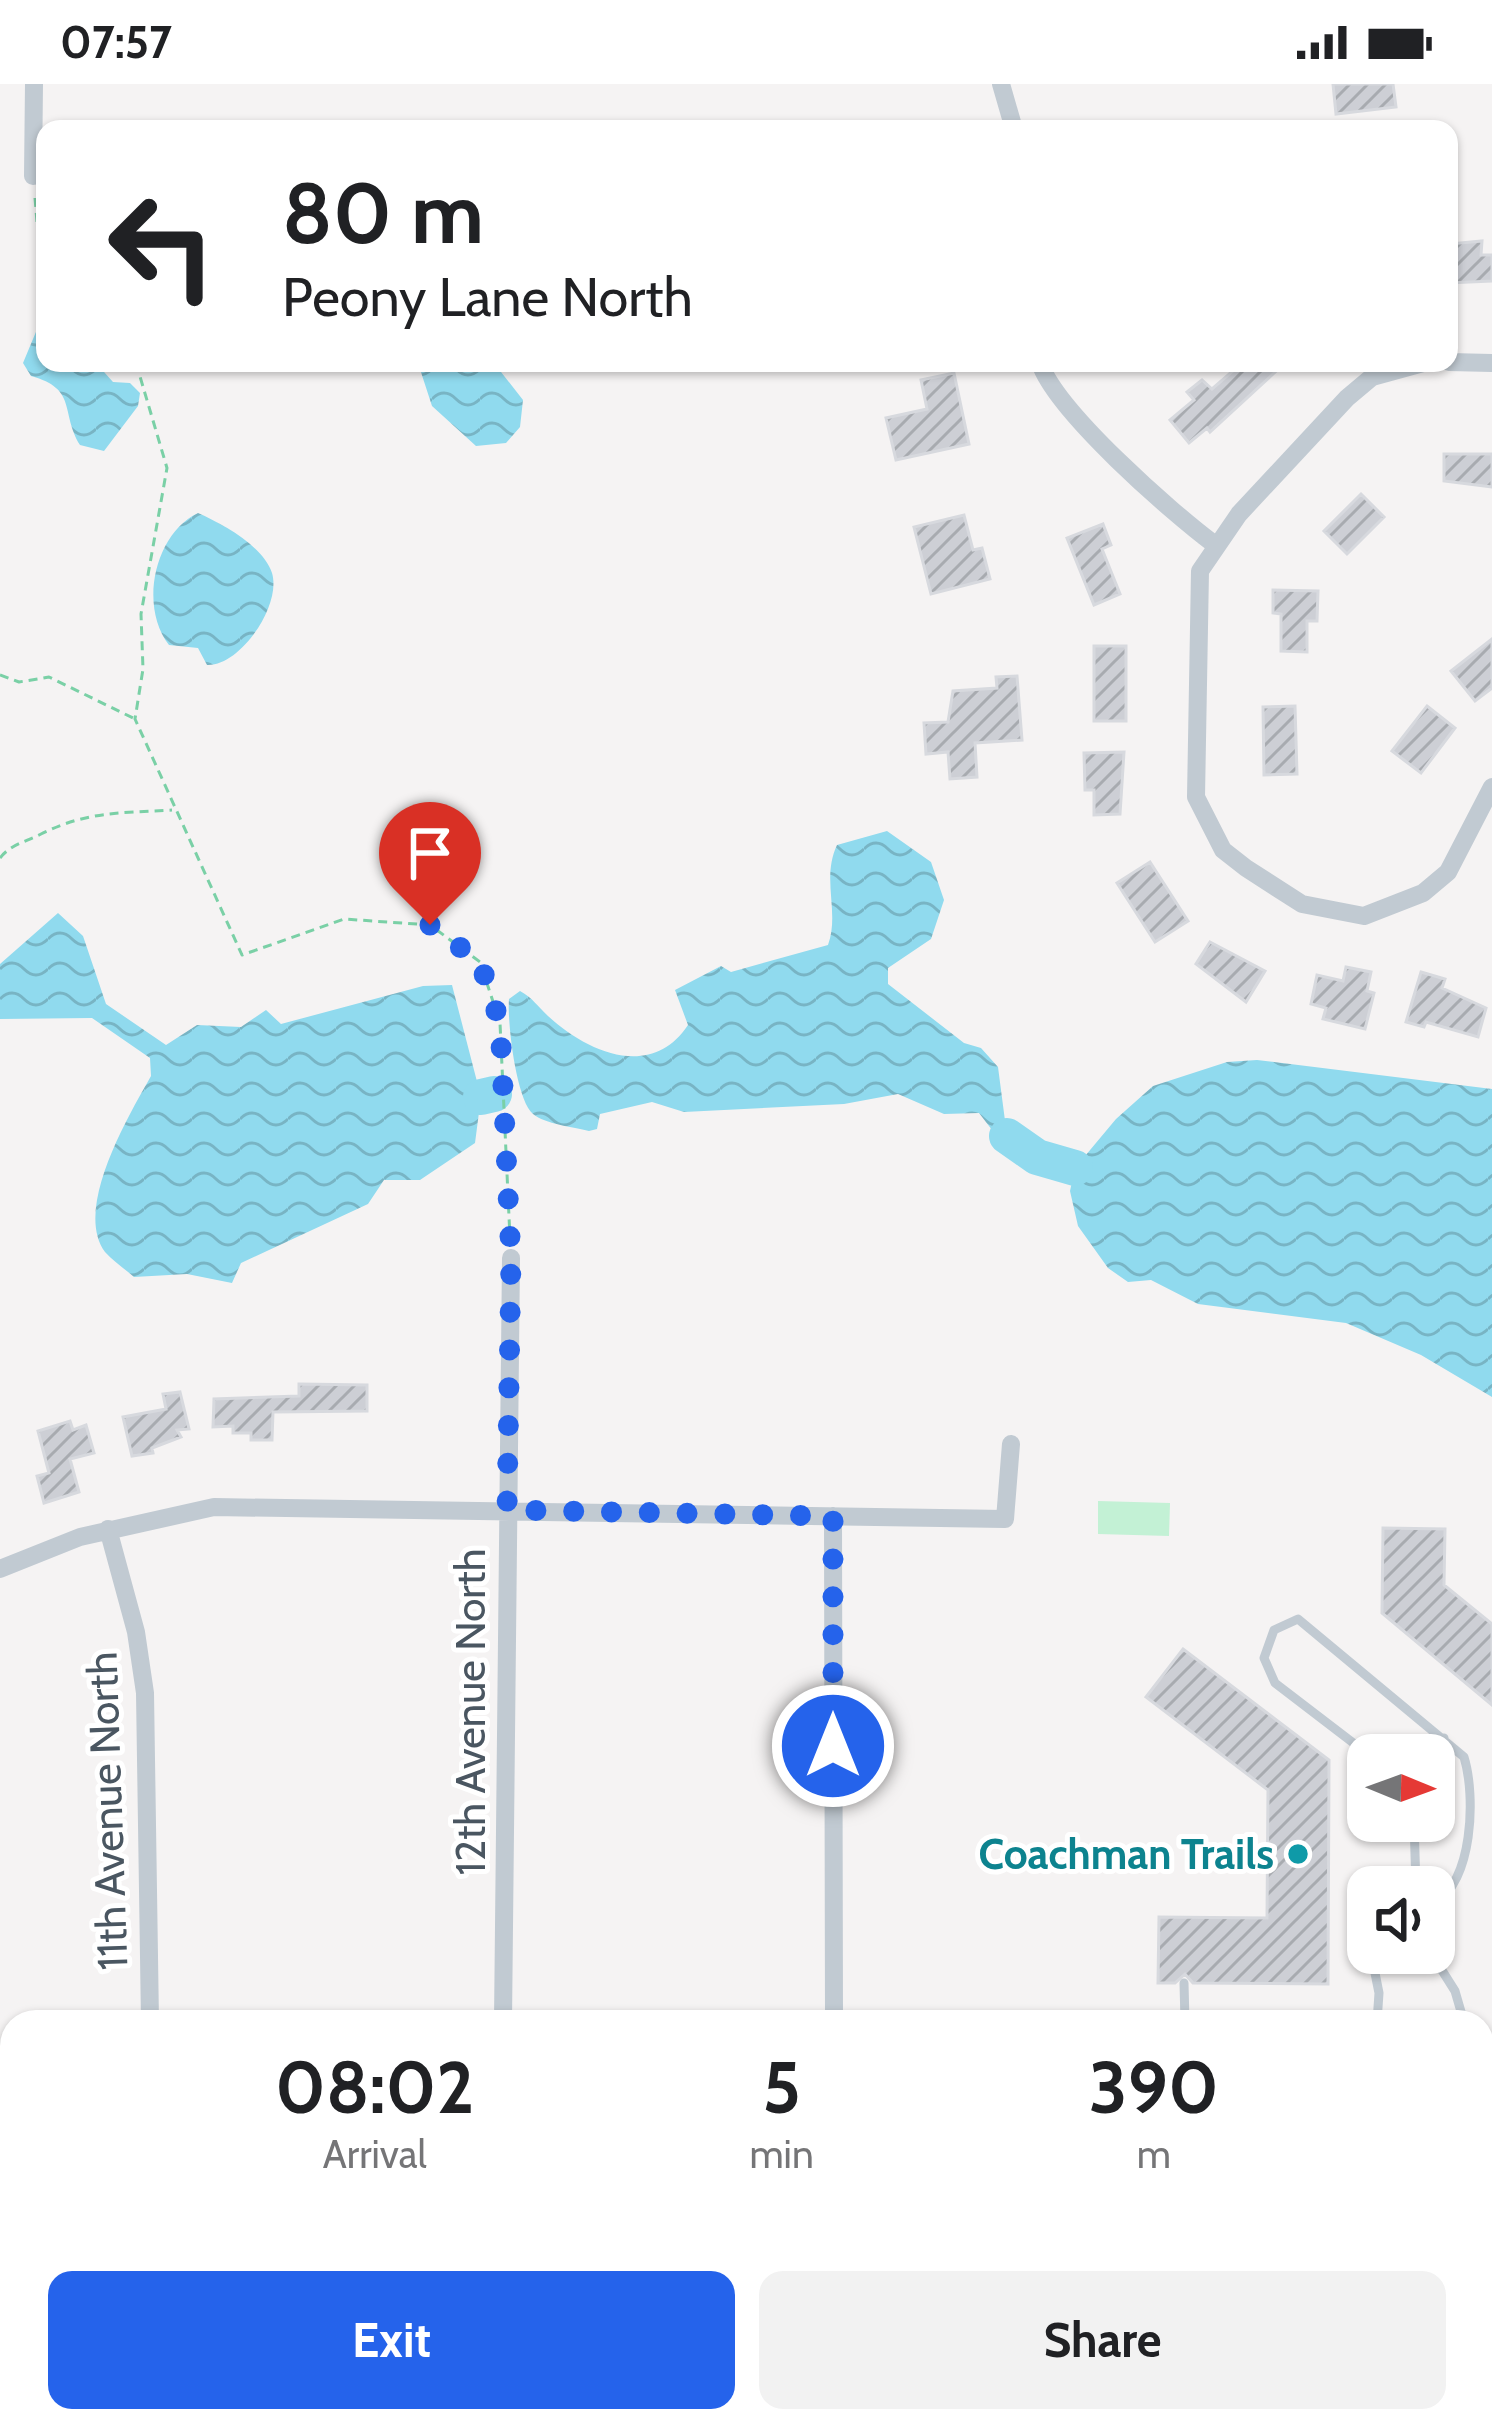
<!DOCTYPE html>
<style>
:root{--surface:#fff;--page:#f2f2f2;--text:#202124;--muted:#757577;--accent:#2563eb}
body{margin:0;font-family:Cabin,sans-serif;background:var(--page);color:var(--text);height:100vh;display:flex;flex-direction:column;font-size:45px;white-space:nowrap}
*{box-sizing:border-box;margin:0}
p{font-size:39px;color:var(--muted)}
.icon{flex:none;width:66px;height:66px;fill:none;stroke:currentColor;stroke-width:2;stroke-linecap:round;stroke-linejoin:round}
.map{position:relative;flex:1;overflow:hidden}
.side{position:absolute;left:0px;top:1926px;width:1494px;height:423px;display:flex;flex-direction:column;background:var(--surface);border-radius:36px 36px 0 0;box-shadow:0 3px 9px #0004}
.side>*{flex:none}
.guide{position:absolute;left:36px;top:36px;width:1422px;height:252px;border-radius:24px;box-shadow:0 3px 9px #0004;background:#fff;color:var(--text);overflow:hidden}
.needle{width:78px;rotate:91deg}
.controls{position:absolute;left:1347px;top:1650px;display:grid;gap:24px}
.controls a{display:grid;place-items:center;width:108px;height:108px;border-radius:24px;background:var(--surface);box-shadow:0 3px 9px #0004;font-size:60px}
.pin{position:absolute;display:grid;place-items:center;width:102px;height:102px;color:#fff;margin:-123px -51px;border-radius:50% 50% 50% 0;rotate:-45deg;box-shadow:0 0 12px #0007}
.pin .icon{rotate:45deg}
.me{position:absolute;width:132px;margin:-66px;rotate:0deg;stroke-linejoin:round;filter:drop-shadow(0 0 9px #0008)}
.turn{display:flex;align-items:center;gap:42px;height:252px;padding:0 48px;font-size:54px}
.turn .icon{width:156px;height:156px;stroke-width:2.5}
.turn b{display:block;font-size:84px;line-height:102px}
.eta{display:flex;justify-content:space-evenly;align-items:center;height:204px;text-align:center}
.eta b{font-size:72px;font-weight:800;line-height:84px}
.button{display:flex;gap:24px;margin-top:auto;padding:24px 48px}
.button a{flex:1;height:138px;border-radius:24px;background:var(--accent);color:#fff;font-size:48px;font-weight:800;line-height:138px;text-align:center}
.button a+a{background:var(--page);color:var(--text)}
.status{display:flex;justify-content:space-between;align-items:center;height:84px;padding:0 60px;background:var(--surface);direction:ltr}
.status svg{height:33px;fill:currentColor}
.map>svg:first-child{display:block}
.commercial{fill:#fdf9ef}
.garden{fill:#c3f1d5}
.water{fill:url(#water-waves)}
.lines{fill:none;stroke-linecap:round;stroke-linejoin:round}
.river{stroke:#90daee;stroke-width:36}
.building{fill:url(#building-hatch);stroke:#d7d9de;stroke-width:3}
.path{stroke:#7ad0a6;stroke-width:3;stroke-dasharray:9 6;stroke-linecap:butt}
.lane{stroke:#c1cad2;stroke-width:9}
.street{stroke:#c1cad2;stroke-width:18}
.route{stroke:#2563eb;stroke-width:21;stroke-dasharray:0 37.8}
.culture-dot{fill:#0f9aa8;stroke:#fff;stroke-width:4.5}
.labels{text-anchor:middle;dominant-baseline:central;stroke-width:10;stroke-linejoin:round;paint-order:stroke}
.street-label{font-size:42px;fill:#4a5661;stroke:#fff}
.culture-label{font-size:42px;font-weight:bold;fill:#0d838f;stroke:#fff;text-anchor:end}
</style>
<div class="status"><b>07:57</b><svg viewBox="0 0 49 12"><path d="M0 12V9h3v3zM5 12V6h3v6zM10 12V3h3v9zM15 12V0h3v12zM26 1h20v11H26zM47 4h2v5h-2z"/></svg></div>
<div class="map">
<svg width="1492" height="2347" viewBox="0 0 1492 2347">
<defs>
<pattern id="water-waves" width="16" height="10" patternUnits="userSpaceOnUse" patternTransform="scale(3)"><rect width="16" height="10" fill="#90daee"/><path d="M0 5q4-4 8 0t8 0" fill="none" stroke="#78b4c4"/></pattern>
<pattern id="building-hatch" width="6" height="6" patternUnits="userSpaceOnUse" patternTransform="scale(3)"><rect width="6" height="6" fill="#cdcfd5"/><path d="M-1 1l2-2M0 6l6-6M5 7l2-2" fill="none" stroke="#a8abb0"/></pattern>
</defs>
<rect width="100%" height="100%" fill="#f5f3f3"/>
<path class="commercial" d="M1482,1972H1492V2347H1428L1429,2337H1482Z"/>
<path class="garden" d="M1098,1417L1170,1419L1169,1452L1098,1450Z"/>
<path class="water" d="M45,242V279H96L113,298L130,299L140,309L138,322L104,367L80,361C60,328 78,305 31,292L23,279L38,243Z
M418,279H494L523,316L520,343L506,359L476,362L432,322Z
M198,429C223,440 263,462 272,489C282,522 239,583 207,581L198,564L169,561C139,523 154,450 198,429Z
M887,747L931,778L944,816L931,855L888,884V900L964,959L981,964L998,983L1007,1052L999,1055L979,1029L944,1030L898,1010L844,1020L684,1028L652,1018L600,1030L597,1045L589,1047C573,1043 545,1040 533,1030C516,1016 507,937 509,915L520,907C533,914 537,922 548,932C588,969 652,996 688,941L675,906L721,882L731,888L828,861C840,828 821,795 837,761Z
M58,829L83,852L106,920L166,961L197,941L241,943L266,926L281,940L423,902L452,901L481,1013L475,1059L420,1096H384L368,1120L241,1179L232,1199L187,1190L134,1193C125,1185 113,1177 105,1168C73,1125 129,1031 151,992L150,974L92,934L0,935V880Z
M1257,976L1492,1005V1313L1421,1271L1346,1239L1198,1220L1151,1196L1128,1198L1108,1184L1078,1142L1070,1107L1075,1084L1116,1035L1153,1002L1227,978Z"/>
<g class="lines">
<path class="river" d="M481,1013L494,1010
M1007,1052L1037,1073L1075,1084"/>
</g>
<path class="building" d="M1333,0H1393L1396,23L1336,30Z
M1482,157L1481,171H1492V197L1449,199V160Z
M1242,279H1285L1210,348L1207,344L1189,359L1170,336L1194,316L1187,308L1202,296L1212,305Z
M954,289L969,360L896,376L886,334L927,325L921,296Z
M1444,370H1492V403L1444,397Z
M1361,410L1384,433L1347,470L1324,447Z
M964,431L973,466L982,464L990,495L931,510L914,443Z
M1103,440L1111,461L1102,465L1120,510L1094,521L1067,454Z
M1273,506L1318,507L1317,537H1307V568L1281,567V530L1273,529Z
M1492,555V604L1475,617L1451,587Z
M1094,562H1126V637H1094Z
M1017,592L1022,656L975,659L977,693L950,695L948,668L926,670L924,639L948,638L953,607L997,604L996,593Z
M1295,622L1297,690L1264,691L1263,623Z
M1427,622L1455,644L1421,689L1392,667Z
M1124,668L1120,730L1094,731V706H1085L1084,669Z
M1150,778L1188,837L1155,858L1117,799Z
M1210,858L1265,887L1246,918L1196,880Z
M1346,883L1371,888L1367,907L1374,909L1365,945L1323,935L1326,924L1311,920L1317,891L1343,897Z
M1421,888L1445,895L1442,904L1486,924L1478,953L1426,938L1424,943L1406,938Z
M299,1300L367,1301V1327L273,1328L272,1356H251V1349H233V1342L213,1343L214,1315L299,1312Z
M180,1308L189,1345L177,1346L181,1353L152,1364L153,1369L132,1372L123,1333L166,1325L163,1310Z
M70,1337L73,1346L86,1341L94,1369L70,1375L79,1408L44,1419L37,1392L49,1389L38,1347Z
M1383,1444L1445,1445L1444,1501L1492,1540V1621L1382,1529Z
M1183,1565L1329,1676L1328,1900L1193,1899L1185,1890L1175,1899H1158L1159,1833L1267,1834L1268,1706L1146,1613Z"/>
<g class="lines">
<path class="path" d="M35,114L37,138L45,145
M136,279L167,384L141,530L143,585L135,635L242,871L344,835L430,841L480,878L500,939L510,1154
M0,591L19,598L49,593L133,634
M0,774C11,760 26,758 41,750C87,727 122,729 172,726"/>
<path class="lane" d="M1369,1671L1275,1599L1264,1574L1274,1546L1298,1535L1464,1673C1476,1712 1473,1799 1434,1819
M1430,1671L1444,1654
M1414,1737L1416,1803
M1371,1869L1379,1909L1377,1938
M1431,1869L1455,1907L1464,1938
M1184,1899L1185,1938
M1404,2347V2337"/>
<path class="street" d="M1001,0L1014,45
M33,92L34,0
M1449,278L1492,279
M1040,279C1056,327 1171,428 1214,460
M1423,279L1372,293L1347,314L1239,430L1200,487L1196,713L1223,766L1246,784L1302,820L1364,832L1423,809L1448,788L1492,703
M833,1432L834,1938
M108,1445L136,1548L145,1609L150,1938
M0,1485L80,1453L214,1423L1005,1435L1011,1360
M503,1938L511,1174
M1482,1975H1492
M152,2337V2347
M835,2337V2347
M500,2347V2337
M1453,2347V2337"/>
</g>
<g class="lines">
<path class="route" d="M430,841L480,878L500,939L511,1174L507,1426L833,1432V1662"/>
</g>
<circle class="culture-dot" cx="1298" cy="1770" r="12"/>
<g class="labels">
<g class="street-label">
<text transform="translate(470 1628) rotate(-90)">12th Avenue North</text>
<text transform="translate(107 1727) rotate(-92)">11th Avenue North</text>
</g>
<g class="culture-label">
<text x="1274" y="1770">Coachman Trails</text>
</g>
</g>
</svg>
<div class="controls">
<a><svg class="needle" viewBox="-14 -14 28 28"><path d="M0-13l5 13h-10z" fill="#e53935"/><path d="M0 13l5-13h-10z" fill="#757577"/></svg></a>
<a><svg class="icon" aria-label="sound" viewBox="0 0 24 24"><path d="M4 9h4l5-4v14l-5-4H4zM17 9q2 3 0 6"/></svg></a>
</div>
<div class="pin" style="left:430px;top:841px;background:#d93025"><svg class="icon" aria-label="arrive" viewBox="0 0 24 24"><path d="M6 21V4h12l-3 4 3 4H6"/></svg></div>
<svg class="me" style="left:833px;top:1662px" viewBox="-20 -20 40 40"><circle r="17" fill="#2563eb" stroke="#fff" stroke-width="3"/><path d="M0-11L8 9 0 5-8 9z" fill="#fff"/></svg>
<div class="guide">
<div class="turn"><svg class="icon" aria-label="left" viewBox="0 0 24 24"><path d="M17 20v-9H6M10 6l-5 5 5 5"/></svg><div><b>80 m</b>Peony Lane North</div></div>
</div>
<section class="side">
<div class="eta">
<div><b>08:02</b><p>Arrival</p></div>
<div><b>5</b><p>min</p></div>
<div><b>390</b><p>m</p></div>
</div>
<div class="button"><a>Exit</a><a>Share</a></div>
</section>
</div>
